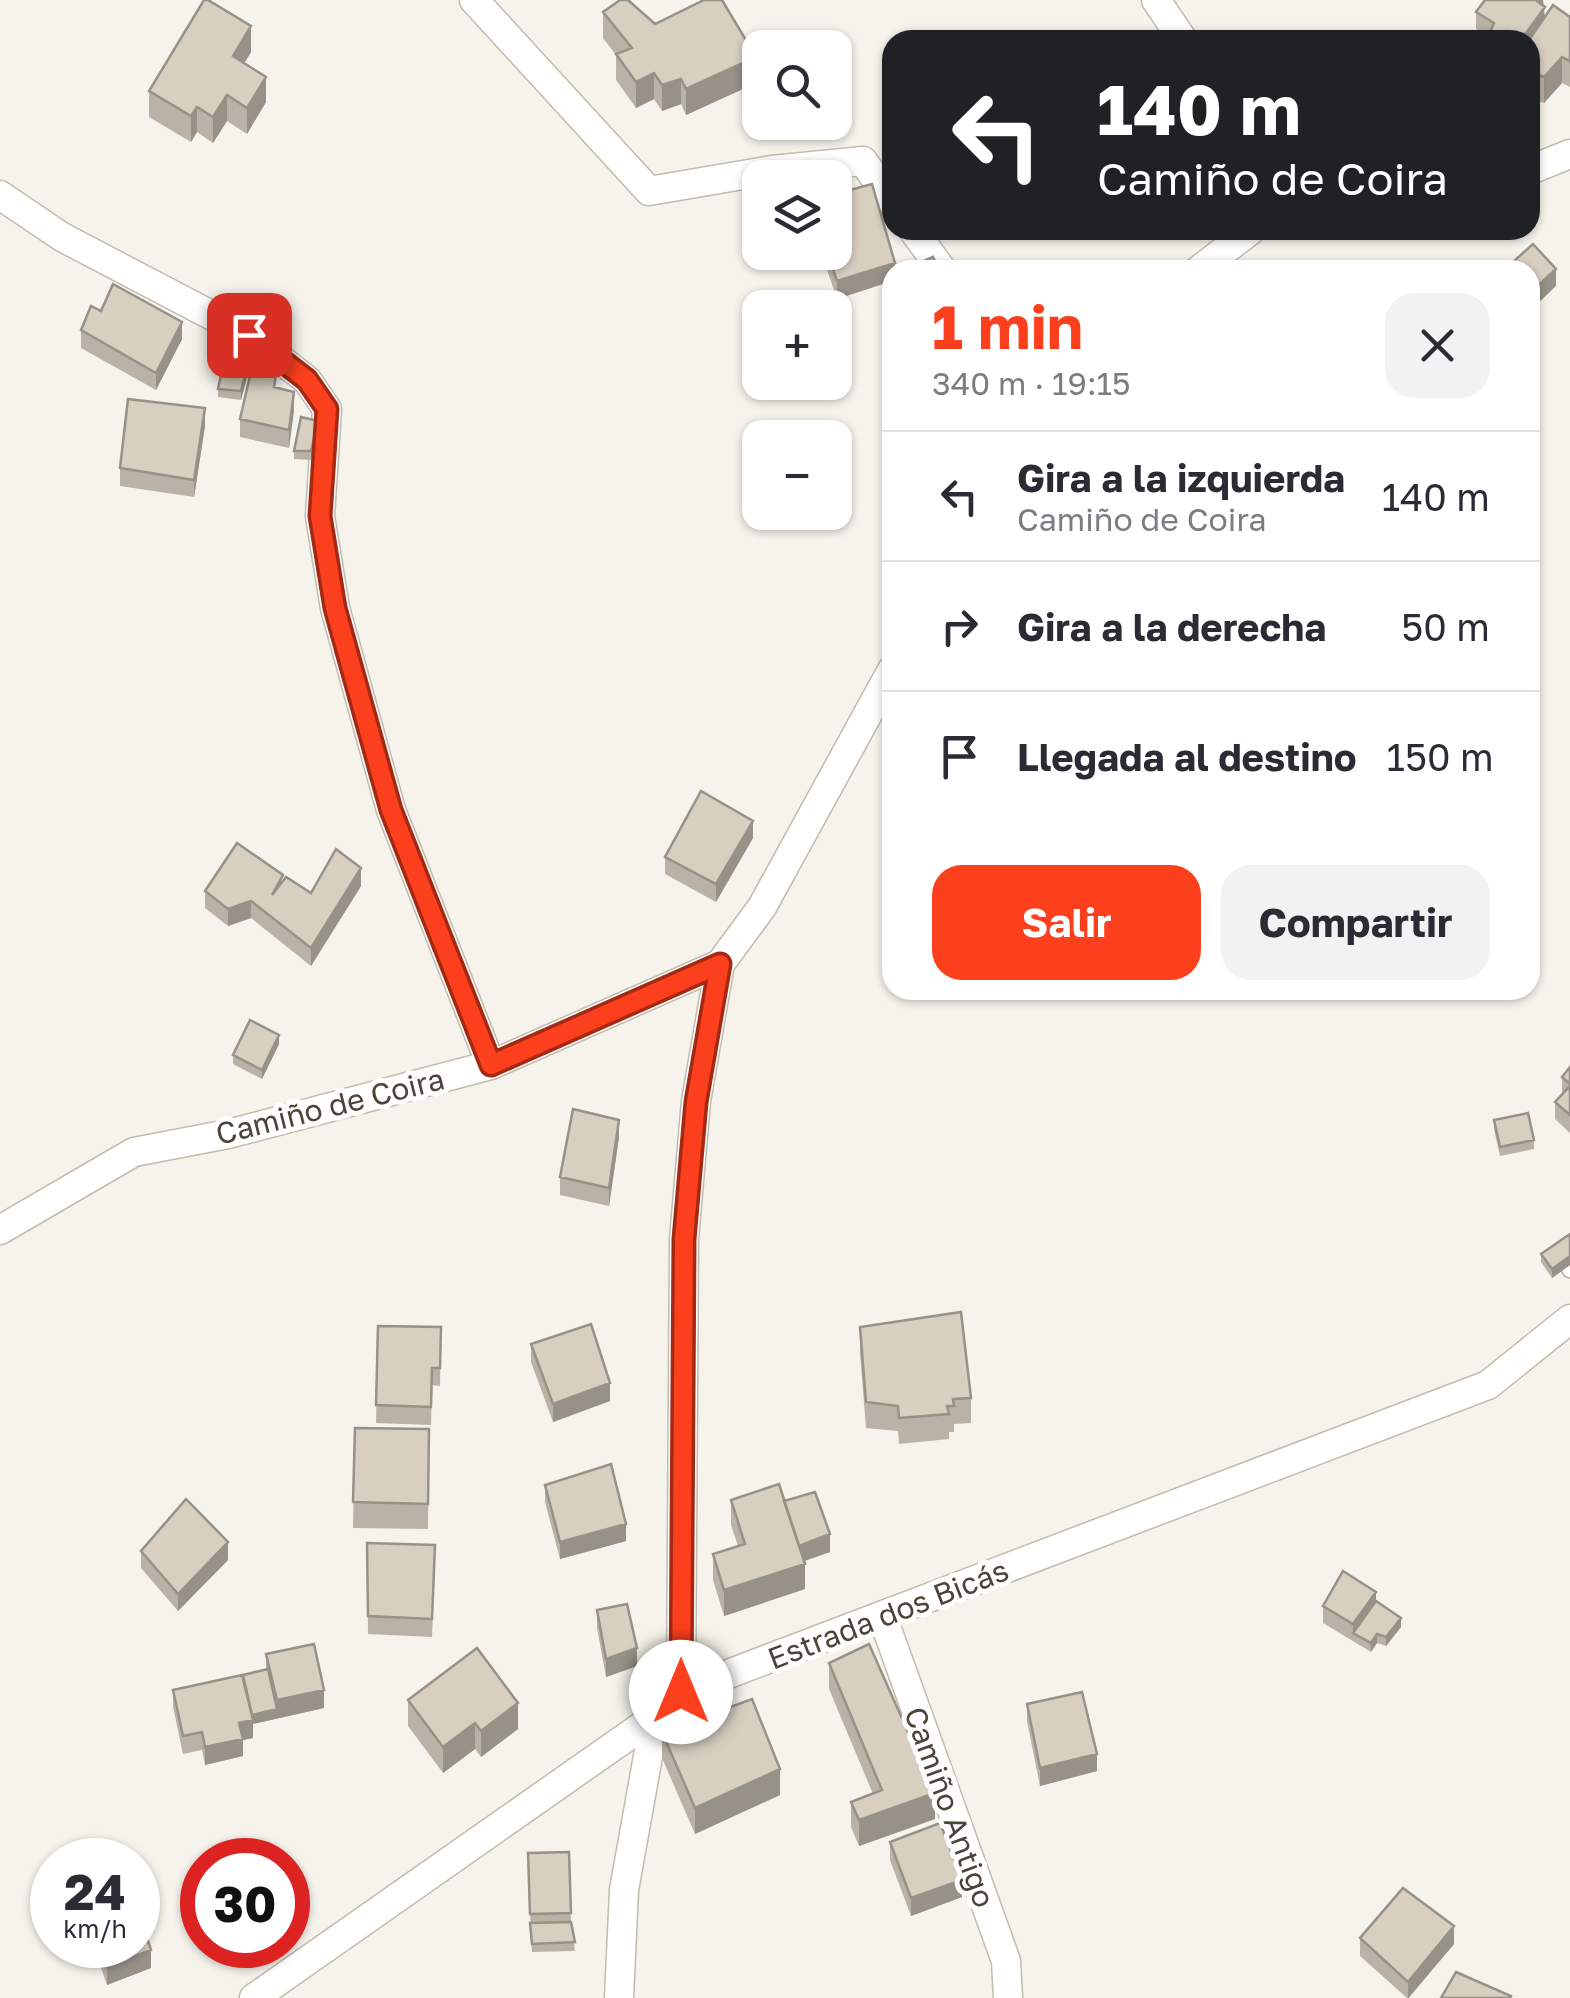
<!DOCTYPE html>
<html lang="es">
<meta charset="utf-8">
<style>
:root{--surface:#fff;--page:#f2f2f3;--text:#2b2b33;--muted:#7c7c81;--line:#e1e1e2;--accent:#fc3f1d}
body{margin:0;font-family:"Golos Text",sans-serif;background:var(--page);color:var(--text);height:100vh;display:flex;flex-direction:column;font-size:38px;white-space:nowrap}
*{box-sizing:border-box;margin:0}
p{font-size:32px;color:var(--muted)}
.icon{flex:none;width:55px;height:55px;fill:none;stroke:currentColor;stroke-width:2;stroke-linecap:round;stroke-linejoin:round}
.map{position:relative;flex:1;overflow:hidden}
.drawer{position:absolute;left:882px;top:260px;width:658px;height:740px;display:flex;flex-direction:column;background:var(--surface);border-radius:30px;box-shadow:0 2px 8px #0004}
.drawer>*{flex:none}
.top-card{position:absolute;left:882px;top:30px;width:658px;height:210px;border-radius:30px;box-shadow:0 2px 8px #0004;background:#202124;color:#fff;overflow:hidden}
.controls{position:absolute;left:742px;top:30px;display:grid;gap:20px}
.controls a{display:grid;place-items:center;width:110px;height:110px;border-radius:20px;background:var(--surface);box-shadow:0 2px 8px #0004;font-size:50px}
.speed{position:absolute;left:30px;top:1838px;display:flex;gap:20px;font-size:50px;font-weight:700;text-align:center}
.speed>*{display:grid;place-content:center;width:130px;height:130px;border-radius:50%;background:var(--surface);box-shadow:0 2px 8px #0004;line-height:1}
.speed small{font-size:25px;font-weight:400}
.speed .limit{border:15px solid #d22;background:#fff;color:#111}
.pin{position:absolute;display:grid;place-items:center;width:85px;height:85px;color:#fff;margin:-42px;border-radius:20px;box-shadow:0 5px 15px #0006}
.me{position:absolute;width:110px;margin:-55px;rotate:0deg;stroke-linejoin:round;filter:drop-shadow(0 0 8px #0008)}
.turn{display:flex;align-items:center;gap:35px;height:210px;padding:0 50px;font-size:45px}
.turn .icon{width:130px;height:130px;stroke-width:2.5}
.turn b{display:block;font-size:70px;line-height:85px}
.round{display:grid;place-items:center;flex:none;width:105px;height:105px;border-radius:30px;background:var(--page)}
.summary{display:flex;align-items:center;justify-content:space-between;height:170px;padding:0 50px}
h1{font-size:60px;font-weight:700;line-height:75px;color:var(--accent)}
.button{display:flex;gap:20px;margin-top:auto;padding:20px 50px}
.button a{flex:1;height:115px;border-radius:30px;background:var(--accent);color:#fff;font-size:40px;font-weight:700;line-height:115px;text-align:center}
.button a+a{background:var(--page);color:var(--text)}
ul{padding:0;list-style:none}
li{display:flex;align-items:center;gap:30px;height:130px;padding:0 50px;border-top:2px solid var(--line)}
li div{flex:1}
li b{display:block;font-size:38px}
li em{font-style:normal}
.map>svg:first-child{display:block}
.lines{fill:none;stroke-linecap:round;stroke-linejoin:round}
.service-casing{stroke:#c2bbae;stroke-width:18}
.minor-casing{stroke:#c2bbae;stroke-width:31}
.service{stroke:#fff;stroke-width:14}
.minor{stroke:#fff;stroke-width:28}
.wall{fill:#bab2a6}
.shaded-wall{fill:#979187}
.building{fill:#d8cfc1;stroke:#979187;stroke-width:2.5}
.route-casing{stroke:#a42913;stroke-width:25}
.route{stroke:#fc3f1d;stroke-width:18}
.labels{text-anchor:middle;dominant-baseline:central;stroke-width:10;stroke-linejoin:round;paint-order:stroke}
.street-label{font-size:30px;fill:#4b4439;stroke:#fff}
</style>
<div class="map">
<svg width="1570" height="1998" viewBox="0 0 1570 1998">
<rect width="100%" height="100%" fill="#f6f3ec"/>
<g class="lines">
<g class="service-casing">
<path id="service" d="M1568,1266L1570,1270"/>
</g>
<g class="minor-casing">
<path id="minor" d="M474,0L649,191L772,170L863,161L892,202
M1156,0L1183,40
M1530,170L1570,154
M0,195L62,237L249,335L307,380L327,409L320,516L335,608L391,810L491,1065
M913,230L942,270
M1199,270L1251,230
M0,1230L134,1152L228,1134L491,1065L720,964
M883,1618L1006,1961L1008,1998
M681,1692L684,1239L696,1101L720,964L762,907L892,670
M254,1998L655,1717L681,1692L1488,1385L1570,1319
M619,1998L624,1890L655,1717"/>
</g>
<use href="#service" class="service"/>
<use href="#minor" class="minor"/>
</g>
<path class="wall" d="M1543,0L1545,17H1570V87L1562,83L1544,103L1530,98V40H1490V38L1476,29V12Z
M603,12L655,24L756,83L686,115L681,104L662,111L654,99L636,108L616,80V55L603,38Z
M251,52L244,63L266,102L247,134L227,121L213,143L197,132L191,142L149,117V91Z
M821,252H835L895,270H892V294V281L837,299Z
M101,311L182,339L156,390L81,348V330Z
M253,354L241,400L218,397V389Z
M277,388L294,410L289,448L240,437V419Z
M205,426L194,497L120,486V468Z
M318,430L311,460L294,459V451Z
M753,838L716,902L665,874V857Z
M283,881L311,893L361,886L311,966L251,918L228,926L205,908V891Z
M279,1044L262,1079L233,1064V1055Z
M1570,1067V1133L1555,1119V1102L1562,1094V1077Z
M1494,1120L1534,1140V1149L1500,1156L1494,1129Z
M619,1137L609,1206L560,1195V1177Z
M1570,1234V1265L1552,1278L1541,1262V1254Z
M378,1326L441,1327L440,1386L432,1385L431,1425L376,1423Z
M860,1327L971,1398V1423L954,1424V1432H949V1439L899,1444L898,1431L866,1428L860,1353Z
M531,1344L610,1401L553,1422L531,1362Z
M355,1428L429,1429L428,1529L353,1528Z
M545,1485L626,1541L560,1559L545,1502Z
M731,1500L784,1501L830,1552L804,1561L805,1589L724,1616L713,1580V1554L738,1546L731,1525Z
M367,1543L435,1563L432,1637L368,1634Z
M141,1551L228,1560L178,1611L141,1568Z
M1376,1601L1401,1627L1386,1646L1377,1643L1371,1652L1323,1623V1606Z
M597,1610L637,1666L606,1677L597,1628Z
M266,1654L324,1708L253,1724V1738L243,1740V1756L205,1765L202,1750L183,1754L173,1707V1690L266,1670Z
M829,1663L935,1819L859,1846L851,1827V1802L873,1794L829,1689Z
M408,1700L518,1729L481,1757L475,1749L443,1773L408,1726Z
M1027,1704L1097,1771L1040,1786L1027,1721Z
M662,1732L780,1795L695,1834L662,1758Z
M890,1842L962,1897L911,1916L890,1860Z
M569,1852L571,1922L575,1951L532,1952L528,1870Z
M1360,1938L1454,1944L1409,1998H1407L1360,1956Z
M60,1945H138L151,1968L107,1985L94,1948L63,1956Z"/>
<path class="shaded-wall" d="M1538,0H1543L1545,24L1530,40H1521Z
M251,26V52L233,82V56Z
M756,57V83L686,115V89Z
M1562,57V83L1544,103V77Z
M654,73V99L636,108V82Z
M266,77V102L247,134V108Z
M681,79V104L662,111V85Z
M227,95V121L213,143V117Z
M197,107V132L191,142V116Z
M895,263V270H892V281L837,299V281Z
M1556,269V286L1530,311V293Z
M182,322V339L156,390V373Z
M253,345V354L241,400V391Z
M294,392V410L289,448V430Z
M205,408V426L194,497V480Z
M318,421V430L311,460V451Z
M753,821V838L716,902V884Z
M361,868V886L311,966V948Z
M251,901V918L228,926V909Z
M279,1035V1044L262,1079V1070Z
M619,1120V1137L609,1206V1188Z
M1570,1256V1265L1552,1278V1269Z
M610,1383V1401L553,1422V1404Z
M626,1524V1541L560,1559V1542Z
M830,1534V1552L796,1564V1546Z
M228,1542V1560L178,1611V1594Z
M805,1564V1589L724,1616V1590Z
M1376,1592V1610L1353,1633V1642V1624Z
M1401,1618V1627L1386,1646V1637Z
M1377,1634V1643L1371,1652V1643Z
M637,1648V1666L606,1677V1659Z
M324,1690V1708L253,1724V1738L243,1740V1756L205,1765V1747L249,1716L277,1709V1700Z
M518,1703V1729L481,1757V1731Z
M475,1723V1749L443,1773V1747Z
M1097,1754V1771L1040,1786V1768Z
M780,1769V1795L695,1834V1808Z
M935,1793V1819L859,1846V1820Z
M962,1880V1897L911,1916V1898Z
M1454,1926V1944L1408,1998V1982Z
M63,1945H94V1948L63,1956Z
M151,1950V1968L107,1985V1967Z"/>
<path class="building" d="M204,0H208L251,26L233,56L266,77L247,108L227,95L213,117L197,107L191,116L149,91Z
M620,0H628L655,24L704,0H722L756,57L686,89L681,79L662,85L654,73L636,82L616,54L632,48L603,12Z
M1485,0H1538L1537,1L1545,7L1521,40H1500L1490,32L1494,23L1476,12Z
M1553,5L1570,17V61L1562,57L1544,77L1530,72V40H1529Z
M872,184L895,263L837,281L827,252H835V194Z
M1533,244L1556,269L1530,293V270H1504Z
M933,257L939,270H904Z
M1450,262L1457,270H1442Z
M113,284L182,322L156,373L81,330L91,306L101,311Z
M229,339L253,345L241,391L218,389Z
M253,363L277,368L274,387L294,392L289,430L240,419Z
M128,399L205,408L194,480L120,468Z
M301,417L318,421L311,451H294Z
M701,791L753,821L716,884L665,857Z
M237,843L283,875L272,895L286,877L311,893L336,849L361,868L311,948L251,901L228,909L205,891Z
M250,1020L279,1035L262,1070L233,1055Z
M1570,1067V1084L1562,1077Z
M1570,1086V1115L1555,1102Z
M573,1109L619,1120L609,1188L560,1177Z
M1528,1113L1534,1140L1500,1147L1494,1120Z
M1570,1234V1256L1552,1269L1541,1254Z
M961,1312L971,1398L953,1399L954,1406H947L949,1414L899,1418L898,1406L866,1402L860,1327Z
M591,1324L610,1383L553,1404L531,1344Z
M378,1326L441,1327L440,1368H432L431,1407L376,1405Z
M355,1428L429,1429L428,1504L353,1502Z
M611,1464L626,1524L560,1542L545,1485Z
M779,1484L805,1564L724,1590L713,1554L745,1544L731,1500Z
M815,1492L830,1534L799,1546L784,1501Z
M186,1499L228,1542L178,1594L141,1551Z
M367,1543L435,1545L432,1619L368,1616Z
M1343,1571L1376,1592L1353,1624L1323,1606Z
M1376,1601L1401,1618L1386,1637L1377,1634L1371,1643L1353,1633Z
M627,1604L637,1648L606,1659L597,1610Z
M314,1644L324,1690L277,1700L266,1654Z
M869,1644L935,1793L859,1820L851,1802L882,1790L829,1663Z
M477,1648L518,1703L481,1731L475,1723L443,1747L408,1700Z
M268,1669L277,1709L252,1715L243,1675Z
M242,1675L253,1720L239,1723L243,1739L205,1747L202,1732L183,1736L173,1690Z
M1082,1692L1097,1754L1040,1768L1027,1704Z
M752,1699L780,1769L695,1808L662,1732Z
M940,1823L962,1880L911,1898L890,1842Z
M569,1852L571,1913L530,1914L528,1853Z
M1403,1888L1454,1926L1408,1982L1360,1938Z
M138,1910L151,1950L107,1967L99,1945H138Z
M571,1922L575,1942L532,1944L530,1923Z
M1456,1972L1511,1996L1510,1998H1441Z"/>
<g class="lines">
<g class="route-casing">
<path id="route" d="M249,335L307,380L327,409L320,516L335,608L391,810L491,1065L720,964L696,1102L684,1239L681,1692"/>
</g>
<use href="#route" class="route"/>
</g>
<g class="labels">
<g class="street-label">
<text transform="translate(330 1106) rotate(-14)">Camiño de Coira</text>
<text transform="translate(888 1614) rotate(-21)">Estrada dos Bicás</text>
<text transform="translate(950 1807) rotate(70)">Camiño Antigo</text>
</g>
</g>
</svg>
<div class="controls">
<a><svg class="icon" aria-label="search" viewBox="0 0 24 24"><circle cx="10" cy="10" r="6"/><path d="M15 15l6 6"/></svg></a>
<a><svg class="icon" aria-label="layers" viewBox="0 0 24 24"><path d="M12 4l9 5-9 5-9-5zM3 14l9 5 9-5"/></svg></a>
<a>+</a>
<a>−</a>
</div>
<div class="speed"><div>24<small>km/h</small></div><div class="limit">30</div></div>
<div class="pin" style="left:249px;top:335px;background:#d93025"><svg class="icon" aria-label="arrive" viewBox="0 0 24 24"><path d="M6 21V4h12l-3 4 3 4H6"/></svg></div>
<svg class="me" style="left:681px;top:1692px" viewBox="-20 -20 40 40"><circle r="19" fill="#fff"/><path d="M0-13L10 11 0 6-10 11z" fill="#fc3f1d"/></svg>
<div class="top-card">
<div class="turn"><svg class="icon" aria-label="left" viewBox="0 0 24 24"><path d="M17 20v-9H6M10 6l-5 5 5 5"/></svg><div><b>140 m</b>Camiño de Coira</div></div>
</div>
<section class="drawer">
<div class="summary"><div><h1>1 min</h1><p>340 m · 19:15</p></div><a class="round"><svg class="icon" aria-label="close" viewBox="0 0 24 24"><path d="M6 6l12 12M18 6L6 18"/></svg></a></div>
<ul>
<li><svg class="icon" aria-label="left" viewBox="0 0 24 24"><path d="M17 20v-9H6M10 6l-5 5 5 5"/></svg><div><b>Gira a la izquierda</b><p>Camiño de Coira</p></div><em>140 m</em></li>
<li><svg class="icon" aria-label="right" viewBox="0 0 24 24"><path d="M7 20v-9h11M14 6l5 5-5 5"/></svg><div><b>Gira a la derecha</b></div><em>50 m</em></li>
<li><svg class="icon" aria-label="arrive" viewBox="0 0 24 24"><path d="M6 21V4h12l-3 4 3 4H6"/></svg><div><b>Llegada al destino</b></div><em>150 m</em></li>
</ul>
<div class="button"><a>Salir</a><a>Compartir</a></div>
</section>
</div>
